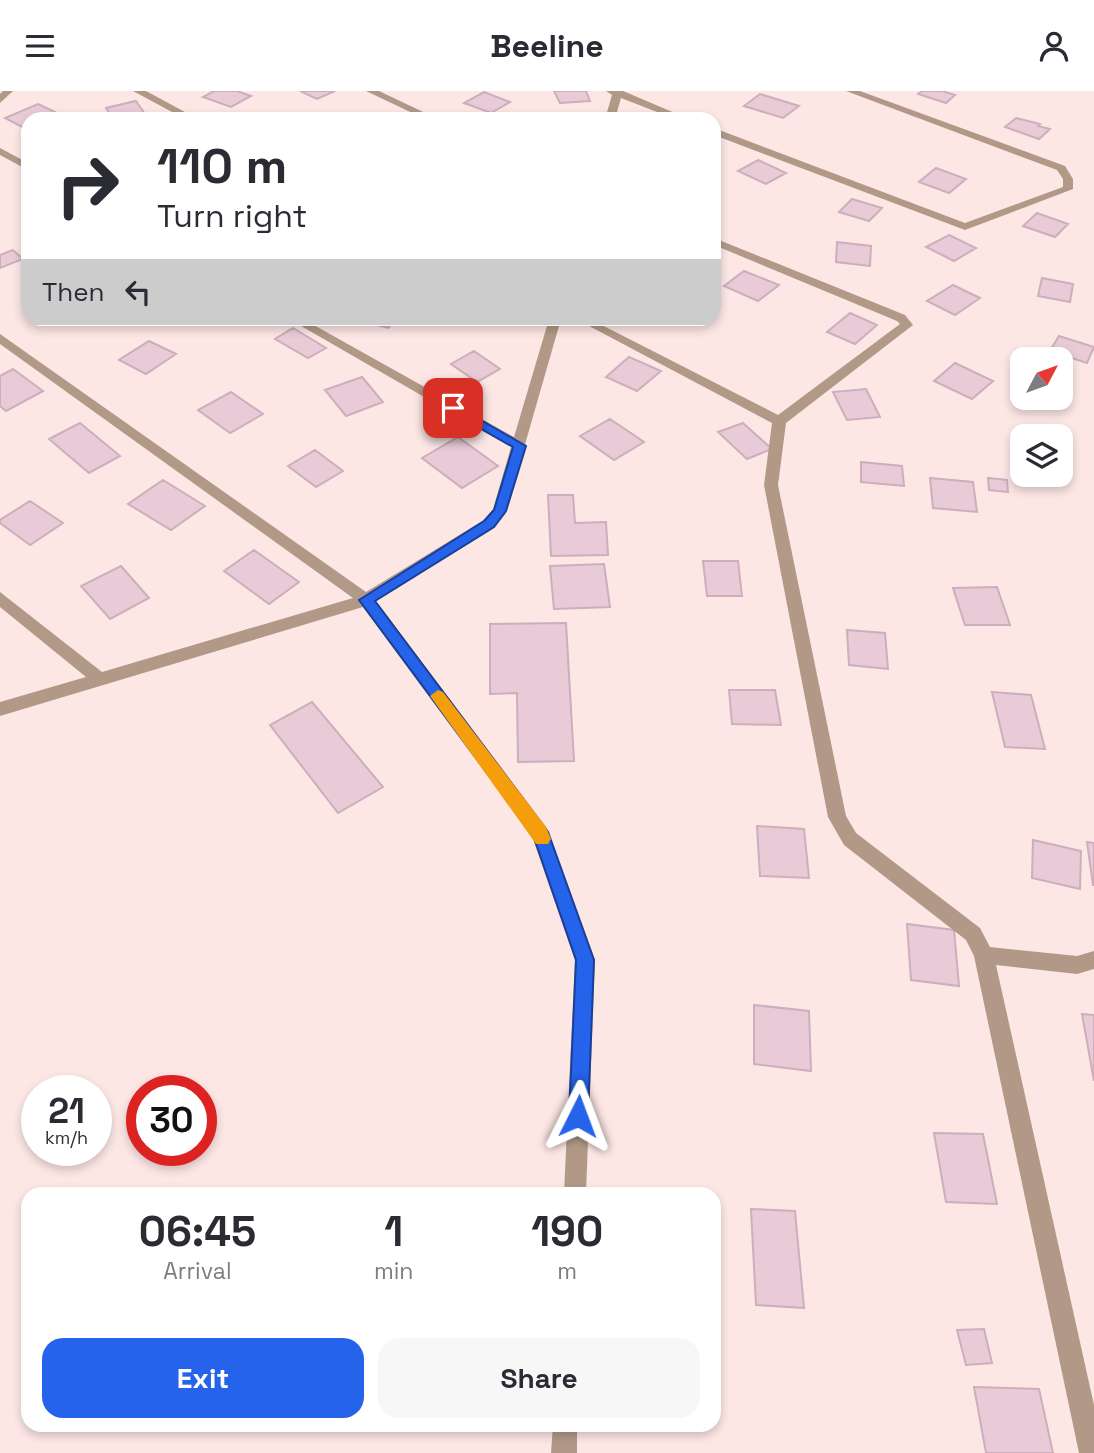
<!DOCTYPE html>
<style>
:root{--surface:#fff;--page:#f7f7f7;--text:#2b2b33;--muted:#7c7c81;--accent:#2563eb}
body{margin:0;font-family:"Space Grotesk",sans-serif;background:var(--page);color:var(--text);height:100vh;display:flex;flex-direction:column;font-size:26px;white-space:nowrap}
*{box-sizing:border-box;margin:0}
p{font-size:23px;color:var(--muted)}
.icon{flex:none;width:38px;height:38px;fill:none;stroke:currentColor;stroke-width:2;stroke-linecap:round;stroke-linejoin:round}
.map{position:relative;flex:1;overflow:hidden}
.drawer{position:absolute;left:21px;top:1096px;width:700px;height:245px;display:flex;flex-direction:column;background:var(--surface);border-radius:21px;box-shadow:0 4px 10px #0003}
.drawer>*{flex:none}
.top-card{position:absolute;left:21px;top:21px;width:700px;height:214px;border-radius:21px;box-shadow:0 4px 10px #0003;background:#fff;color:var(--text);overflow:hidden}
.needle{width:46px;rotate:49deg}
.buttons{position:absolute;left:1010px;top:256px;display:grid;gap:14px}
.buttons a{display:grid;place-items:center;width:63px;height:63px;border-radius:14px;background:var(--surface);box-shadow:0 4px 10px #0003;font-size:35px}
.speed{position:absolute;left:21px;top:984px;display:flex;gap:14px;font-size:35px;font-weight:700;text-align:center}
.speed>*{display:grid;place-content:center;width:91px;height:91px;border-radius:50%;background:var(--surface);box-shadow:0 4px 10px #0003;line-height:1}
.speed small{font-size:18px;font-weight:400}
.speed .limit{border:10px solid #d22;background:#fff;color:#111}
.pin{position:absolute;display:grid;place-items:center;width:60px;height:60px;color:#fff;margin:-30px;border-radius:14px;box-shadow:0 4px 10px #0006}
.me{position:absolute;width:77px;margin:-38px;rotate:3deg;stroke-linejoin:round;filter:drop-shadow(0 0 5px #0008)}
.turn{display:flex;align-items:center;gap:24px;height:147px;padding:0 21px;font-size:32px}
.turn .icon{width:91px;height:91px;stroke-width:2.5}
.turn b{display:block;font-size:49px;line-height:60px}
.then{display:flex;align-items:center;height:66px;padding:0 21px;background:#0003;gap:14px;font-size:26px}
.eta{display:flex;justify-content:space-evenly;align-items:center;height:119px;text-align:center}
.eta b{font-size:42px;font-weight:700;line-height:49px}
.primary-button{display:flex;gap:14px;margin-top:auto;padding:14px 21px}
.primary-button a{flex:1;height:80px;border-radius:21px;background:var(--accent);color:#fff;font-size:28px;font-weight:700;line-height:80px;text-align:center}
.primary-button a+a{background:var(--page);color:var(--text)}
header{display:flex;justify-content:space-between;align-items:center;height:91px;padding:0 21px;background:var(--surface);font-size:32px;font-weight:700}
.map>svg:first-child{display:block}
.building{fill:#e9cbd8;stroke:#ccaebc;stroke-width:2}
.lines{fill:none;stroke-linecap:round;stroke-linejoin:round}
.street{fill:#b29987;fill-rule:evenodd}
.route{fill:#2563eb;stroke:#184099;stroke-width:2}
.slow{fill:#f59e0b}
</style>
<header><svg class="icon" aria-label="menu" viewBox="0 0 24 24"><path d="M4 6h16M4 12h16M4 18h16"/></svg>Beeline<svg class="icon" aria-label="person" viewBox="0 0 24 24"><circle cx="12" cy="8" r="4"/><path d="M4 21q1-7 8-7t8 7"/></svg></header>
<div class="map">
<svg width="1094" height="1362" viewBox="0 0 1094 1362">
<rect width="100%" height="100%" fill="#fce7e5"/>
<path class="building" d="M214,0H237L251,5L231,16L203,6Z
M300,0H335L317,8Z
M554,0H586L590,10L560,12Z
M922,0H942L955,4L946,12L918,3Z
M484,1L510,11L491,22L464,12Z
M760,3L799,15L783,27L744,15Z
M136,10L145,23L113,28L106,17Z
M38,13L57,22L44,28H28V35L24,37L5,27Z
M1016,27L1040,33L1038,35L1050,38L1039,48L1005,36Z
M758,69L786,82L766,93L738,80Z
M936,77L966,88L949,102L919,91Z
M852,108L882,117L869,130L839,121Z
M1037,122L1068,133L1055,146L1023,135Z
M949,144L976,157L954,170L926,156Z
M837,151L871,155L870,175L836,171Z
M13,159L23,168L0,177V164Z
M744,180L779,194L758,210L724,195Z
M1042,187L1073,193L1070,211L1038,205Z
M953,194L980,207L955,224L927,210Z
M850,222L877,234L855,253L827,241Z
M364,228H397L388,237L362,230Z
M293,237L326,257L308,267L275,248Z
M1059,245L1094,256L1087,272L1050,260Z
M149,250L176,263L146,283L119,269Z
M474,260L500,278L477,291L451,273Z
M629,266L661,280L637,300L606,286Z
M955,272L993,290L972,308L934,290Z
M13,278L43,300L6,320L0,315V285Z
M362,286L383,311L346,325L325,299Z
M866,298L880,326L847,329L833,301Z
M231,301L263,323L230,342L198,319Z
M610,328L644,351L614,369L580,345Z
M80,332L120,365L89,382L49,348Z
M743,332L772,358L747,368L718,341Z
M458,346L498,375L462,397L422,367Z
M315,359L343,380L316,396L288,375Z
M861,371L902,375L904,395L861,391Z
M930,387L973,391L977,421L933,417Z
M988,387L1007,389L1008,401L989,399Z
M163,389L205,415L171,439L128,413Z
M548,404H573L575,432L606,431L608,464L551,465Z
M30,410L63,432L30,454L0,432V429Z
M254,459L299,491L269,513L224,480Z
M703,470H738L742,505H707Z
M604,473L610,516L554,518L550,475Z
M121,475L149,507L110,528L81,495Z
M997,496L1010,534H965L953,497Z
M566,532L574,670L518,671L517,602L490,603V533Z
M847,539L885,542L888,578L849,574Z
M729,599H775L781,634L732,633Z
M992,601L1031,604L1045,658L1005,656Z
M312,611L383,696L338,722L270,634Z
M757,735L804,738L809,787L760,785Z
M1033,749L1081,760L1080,798L1032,787Z
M1087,751L1094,752V794H1093Z
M907,833L954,839L959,895L911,889Z
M754,914L809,920L811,980L754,973Z
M1082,923L1094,924V990Z
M934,1042L983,1043L997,1113L946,1111Z
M751,1118L795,1120L804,1217L756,1214Z
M984,1238L992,1272L966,1274L957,1239Z
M974,1296L1039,1298L1053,1362H986Z"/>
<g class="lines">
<path class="street" d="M3,0H13L0,12V3Z
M133,0H146L198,28H185Z
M366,0H379L438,28H425Z
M606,0H623L689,28H675L621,7L615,28H605L612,4Z
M846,0H860L1065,75L1073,88V98L965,139L714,44V37L965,132L1063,96V88L1057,79Z
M0,57L28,72V79L0,64Z
M714,147L905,224L913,234L786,332L778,394L846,725L856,742L980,837L990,856L1077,865L1094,860V878L1077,883L996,874L1094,1314V1362H1079L974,865L966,849L844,754L828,726L764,394L772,332L576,228H590L778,324L900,233L897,230L714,154Z
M289,228H303L514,346L549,228H561L505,423L494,437L376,510L546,736L595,869L586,1102H564L575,869L532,745L363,516L0,625V611L86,586L0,516V501L102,581L353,507L0,253V243L366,501L484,429L493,418L511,356Z
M553,1334H577V1362H551Z"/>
</g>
<path class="route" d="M453,313L526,355L506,420L494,436L375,510L548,741L594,869L588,1025L585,1032L578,1034L571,1032L569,1025L576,869L533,744L359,509L484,430L494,419L513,356L448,319L447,317Z"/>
<path class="slow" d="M438,599L443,601L546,736L551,748L548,753H536L433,609L430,605Z"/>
</svg>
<div class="buttons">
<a><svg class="needle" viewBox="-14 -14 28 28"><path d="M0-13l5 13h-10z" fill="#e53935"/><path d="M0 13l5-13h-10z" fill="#7c7c81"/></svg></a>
<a><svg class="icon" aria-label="layers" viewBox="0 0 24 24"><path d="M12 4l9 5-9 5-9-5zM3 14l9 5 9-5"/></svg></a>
</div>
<div class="speed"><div>21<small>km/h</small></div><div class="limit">30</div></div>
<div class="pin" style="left:453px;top:317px;background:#d93025"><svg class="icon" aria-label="arrive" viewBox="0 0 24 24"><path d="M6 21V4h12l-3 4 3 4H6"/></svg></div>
<svg class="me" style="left:578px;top:1025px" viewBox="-20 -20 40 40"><path d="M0-17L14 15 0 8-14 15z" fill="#2563eb" stroke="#fff" stroke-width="4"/></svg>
<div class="top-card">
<div class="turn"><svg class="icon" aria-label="right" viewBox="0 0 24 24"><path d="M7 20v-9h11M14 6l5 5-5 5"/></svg><div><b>110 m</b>Turn right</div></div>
<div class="then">Then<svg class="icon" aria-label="left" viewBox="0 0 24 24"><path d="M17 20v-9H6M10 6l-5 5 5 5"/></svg></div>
</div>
<section class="drawer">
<div class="eta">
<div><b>06:45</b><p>Arrival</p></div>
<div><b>1</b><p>min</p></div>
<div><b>190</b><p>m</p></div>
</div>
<div class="primary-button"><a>Exit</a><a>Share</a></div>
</section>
</div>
